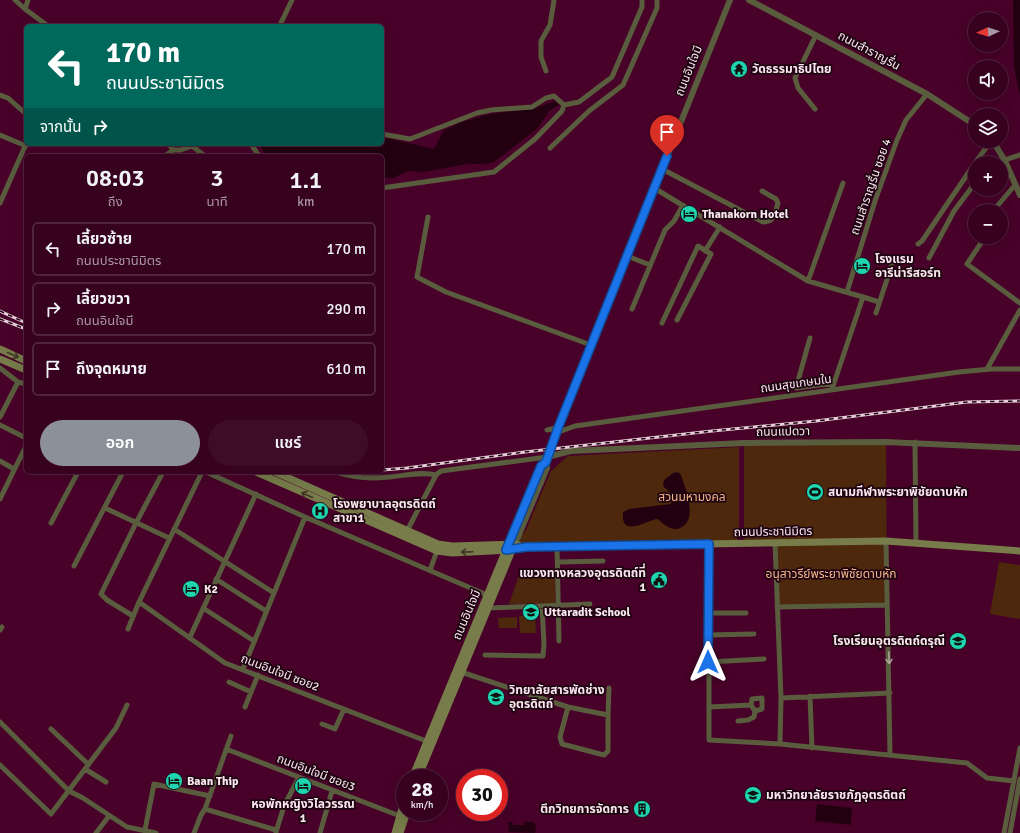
<!DOCTYPE html>
<html lang="th">
<meta charset="utf-8">
<style>
:root{--surface:#36021f;--page:#3d0c28;--text:#f1f3f6;--muted:#aa97a4;--line:#50243d;--accent:#8c9099}
body{margin:0;font-family:Signika,"Noto Sans Thai",sans-serif;background:var(--page);color:var(--text);height:100vh;display:flex;flex-direction:column;font-size:15px;white-space:nowrap}
*{box-sizing:border-box;margin:0}
p{font-size:13px;color:var(--muted)}
.icon{flex:none;width:22px;height:22px;fill:none;stroke:currentColor;stroke-width:2;stroke-linecap:round;stroke-linejoin:round}
.map{position:relative;flex:1;overflow:hidden}
.side{position:absolute;left:24px;top:154px;width:360px;height:320px;display:flex;flex-direction:column;background:var(--surface);border-radius:6px;box-shadow:0 4px 16px #0002,0 0 0 1px var(--line)}
.side>*{flex:none}
.banner{position:absolute;left:24px;top:24px;width:360px;height:122px;border-radius:6px;box-shadow:0 4px 16px #0002,0 0 0 1px var(--line);background:#00695c;color:#fff;overflow:hidden}
.needle{width:26px;rotate:266deg}
.controls{position:absolute;left:968px;top:12px;display:grid;gap:8px}
.controls a{display:grid;place-items:center;width:40px;height:40px;border-radius:50%;background:var(--surface);box-shadow:0 4px 16px #0002,0 0 0 1px var(--line);font-size:20px}
.speed{position:absolute;left:396px;top:769px;display:flex;gap:8px;font-size:20px;font-weight:700;text-align:center}
.speed>*{display:grid;place-content:center;width:52px;height:52px;border-radius:50%;background:var(--surface);box-shadow:0 4px 16px #0002,0 0 0 1px var(--line);line-height:1}
.speed small{font-size:10px;font-weight:400}
.speed .limit{border:6px solid #d22;background:#fff;color:#111}
.pin{position:absolute;display:grid;place-items:center;width:34px;height:34px;color:#fff;margin:-41px -17px;border-radius:50% 50% 50% 0;rotate:-45deg;box-shadow:0 0 4px #0007}
.pin .icon{rotate:45deg}
.me{position:absolute;width:44px;margin:-22px;rotate:0deg;stroke-linejoin:round;filter:drop-shadow(0 0 3px #0008)}
.turn{display:flex;align-items:center;gap:14px;height:84px;padding:0 16px;font-size:18px}
.turn .icon{width:52px;height:52px;stroke-width:2.5}
.turn b{display:block;font-size:28px;line-height:34px}
.then{display:flex;align-items:center;height:38px;padding:0 16px;background:#0003;gap:8px;font-size:15px}
.eta{display:flex;justify-content:space-evenly;align-items:center;height:68px;text-align:center}
.eta b{font-size:24px;font-weight:600;line-height:28px}
.primary-button{display:flex;gap:8px;margin-top:auto;padding:8px 16px}
.primary-button a{flex:1;height:46px;border-radius:24px;background:var(--accent);color:#fff;font-size:16px;font-weight:600;line-height:46px;text-align:center}
.primary-button a+a{background:var(--page);color:var(--text)}
ul{padding:0;list-style:none}
li{display:flex;align-items:center;gap:12px;height:54px;margin:0 8px 6px;padding:0 8px;border:2px solid var(--line);border-radius:6px}
li div{flex:1}
li b{display:block;font-size:15px}
li em{font-style:normal}
.map>svg:first-child{display:block}
.green{fill:#4d280d}
.water{fill:#230010}
.lines{fill:none;stroke-linecap:round;stroke-linejoin:round}
.minor{stroke:#595d3e;stroke-width:5}
.tertiary{stroke:#595d3e;stroke-width:6}
.secondary{stroke:#777c4a;stroke-width:7}
.rail-casing{stroke:#e7cfda;stroke-width:3}
.rail{stroke:#1e0410;stroke-width:1.5;stroke-dasharray:4.5;stroke-linecap:butt}
.oneway{stroke:#423427}
.oneway2{stroke:#aaa296}
.route-casing{stroke:#114b97;stroke-width:10}
.route{stroke:#1a73e8;stroke-width:7}
.labels{text-anchor:middle;dominant-baseline:central;stroke-width:3.5;stroke-linejoin:round;paint-order:stroke}
.street-label{font-size:12px;fill:#fae8ef;stroke:#1e0410}
.poi-label{font-size:12px;font-weight:bold;fill:#fae8ef;stroke:#1e0410;text-anchor:start}
.park-label{font-size:12px;fill:#f5b48b;stroke:#1e0410}
</style>
<div class="map">
<svg width="1020" height="833" viewBox="0 0 1020 833">
<rect width="100%" height="100%" fill="#480229"/>
<path class="green" d="M886,442L887,605L777,607L775,543L744,544V443Z
M739,447V537L734,544H515L526,530L551,471L568,456Z
M999,562L1020,565V619L990,614Z
M555,573V603L509,604L519,575Z
M535,615L536,633H520L519,616Z
M517,617V628H499L498,618Z"/>
<path class="water" d="M1013,0H1020V95L1014,66Z
M555,101L559,105L549,111L538,128L494,162L484,164H468L423,172L408,171L393,178H382V156H267L259,144H382V137L434,149L444,130L459,123L489,114L536,108Z
M678,472L681,475C686,490 700,523 677,529C670,530 662,523 658,519C648,519 620,540 623,512L629,509L671,504L672,494L663,486L664,480L673,473Z
M817,804L852,808L851,825L815,821Z
M525,821L533,822L536,825L535,833L509,832L508,822H512L513,825H524Z"/>
<g class="lines">
<path class="minor" d="M15,0L25,9L28,0
M25,9L48,26
M280,25L292,0
M546,71L541,57V41L550,25L554,0
M0,95L8,98L26,114
M564,105L579,102L612,77L642,7V0
M815,109L798,88L795,78L816,35
M382,134L410,139L477,113L491,110L532,107L546,98L554,96L564,105L562,111L535,139L494,172L382,188
M0,135L26,146
M251,144L259,156
M550,148L589,111L623,85L657,8V0
M173,150H181L192,146L205,156
M165,156L173,150L169,144
M975,163L991,141
M995,163L1020,155
M662,169L763,222C775,222 775,213 778,203L776,199L762,191
M654,188L808,281L863,297L832,389
M0,203L26,144
M993,211L1015,185
M428,217L417,277L446,292L591,345
M985,237L967,264L1020,303
M918,244L922,241L975,163
M705,251L720,227
M627,256L650,265
M929,258L954,211L975,183
M808,281L843,183
M847,292L875,201L897,140L906,120L927,94
M863,297L879,302
M632,309L665,230L674,221L683,205
M876,313L893,261
M662,323L698,246L711,254L677,320
M810,338L796,388L834,383
M0,368L18,382L0,417
M987,369L1020,310
M18,382L26,384
M0,425L26,438
M547,430L561,427
M556,433L575,426L959,372L991,369H1020
M915,442L916,542
M0,461L14,469
M206,472L305,517L487,595
M336,472C353,478 371,479 389,477C404,476 420,471 436,475
M0,499L26,446
M105,508L169,538
M51,523L78,472
M174,529L274,593
M407,531L436,475L441,471L547,457
M886,541L890,755
M775,543L781,698L780,744
M709,544V740L780,744L967,763L987,778L1014,781
M557,547L559,641
M559,562L603,561
M74,566L123,472
M430,570L437,551
M216,579L266,611
M139,602L225,663L426,741
M777,607L887,605
M203,608L254,641
M488,608L590,604
M708,613H746
M133,616L107,600L101,594L136,523L163,472
M128,629L139,602L202,472
M0,630L2,627
M708,635L754,634
M190,637L256,494
M485,655L543,656L544,644L542,606
M708,662L764,659
M243,669L305,517
M461,672L568,707L608,715L609,688
M229,682L251,692
M810,696L812,748
M781,698L890,693
M245,707L258,675
M568,707L560,737L562,744L604,755L608,751V715
M709,707L751,705
M738,721L748,720L754,717L755,711L751,705L752,699L762,698V709L755,711
M0,722L69,791L83,798L127,827L156,833
M322,724L335,729L344,709
M51,729L88,764
M226,749L400,816
M0,765L51,814L116,728L127,705
M85,769L106,782
M205,809L276,830
M145,830L154,784L210,796
M276,832L284,806L299,777
M96,833L109,816
M194,833L201,815L205,809L231,736
M320,833L332,791
M1004,833L1020,748
M1010,833L1020,779"/>
<path class="tertiary" d="M749,0L927,94L975,125
M993,141L1005,161L1020,195
M547,457L571,451L744,443L886,442L1020,448
M508,544L541,466L547,461
M515,544L547,468L546,462L561,420L730,0"/>
<path class="secondary" d="M0,349L26,361
M0,359L26,370
M256,472L437,551L452,553L512,550L526,547L886,541L1020,551
M275,472L438,544L452,546L515,544L524,547
M412,778L507,547
M418,778L513,548
M395,833L405,798
M400,833L407,812"/>
<g class="rail-casing">
<path id="rail" d="M0,311L26,323
M0,319L26,329
M382,470L407,468L525,452L712,431L816,421L967,402L1020,401"/>
</g>
<use href="#rail" class="rail"/>
</g>
<defs><path id="oneway-shaft" d="M-6 0H5M1.5-3L5.5 0L1.5 3" fill="none" stroke-width="1.6" stroke-linecap="round" stroke-linejoin="round"/></defs>
<g class="oneway">
<use href="#oneway-shaft" transform="translate(13 355) rotate(24)"/>
<use href="#oneway-shaft" transform="translate(307 495) rotate(-156)"/>
<use href="#oneway-shaft" transform="translate(467 552) rotate(178)"/>
</g>
<use class="oneway2" href="#oneway-shaft" transform="translate(889 658) rotate(88)"/>
<g class="lines">
<g class="route-casing">
<path id="route" d="M667,156L558,428L546,462L541,466L506,550L526,547L709,544L708,662"/>
</g>
<use href="#route" class="route"/>
</g>
<defs>
<g id="temple-disc" transform="scale(0.9)"><circle r="9.5" fill="#1ed5b0" stroke="#1e0410"/><path d="M0-6L5-2H3V0L6.5 2.5H4V6H1.5V3h-3V6H-4V2.5H-6.5L-3 0V-2H-5Z" fill="#111"/></g>
<g id="hotel-disc" transform="scale(0.9)"><circle r="9.5" fill="#1ed5b0" stroke="#1e0410"/><path d="M-6-4.5h1.5V1H6V5H4.5V3h-9V5H-6ZM-4 0a1.8 1.8 0 1 1 3.6 0ZM.5 0V-2.5h3Q6-2.5 6 0Z" fill="#111"/></g>
<g id="stadium-disc" transform="scale(0.9)"><circle r="9.5" fill="#1ed5b0" stroke="#1e0410"/><path d="M0-5a6.5 5 0 1 0 0 10a6.5 5 0 1 0 0-10ZM-3.5-1.8h7v3.6h-7Z" fill="#111"/></g>
<g id="hospital-disc" transform="scale(0.9)"><circle r="9.5" fill="#1ed5b0" stroke="#1e0410"/><path d="M-5-5h3v3.5h4V-5h3V5h-3V1.5h-4V5h-3Z" fill="#111"/></g>
<g id="civic-disc" transform="scale(0.9)"><circle r="9.5" fill="#1ed5b0" stroke="#1e0410"/><path d="M-.6-6.5H3V-4.5H.6V-3L4-1V1h2V6H-6V1h2V-1L-.6-3ZM-1.2 2.5V6h2.4V2.5Z" fill="#111"/></g>
<g id="school-disc" transform="scale(0.9)"><circle r="9.5" fill="#1ed5b0" stroke="#1e0410"/><path d="M0-5L7-2L0 1L-7-2ZM-4 1L0 2.5L4 1V4Q0 6-4 4Z" fill="#111"/></g>
<g id="university-disc" transform="scale(0.9)"><circle r="9.5" fill="#1ed5b0" stroke="#1e0410"/><path d="M0-5L7-2L0 1L-7-2ZM-4 1L0 2.5L4 1V4Q0 6-4 4Z" fill="#111"/></g>
<g id="building-disc" transform="scale(0.9)"><circle r="9.5" fill="#1ed5b0" stroke="#1e0410"/><path d="M-4-6H4V6H1V3H-1V6H-4ZM-2.5-4.3h1.7v1.8h-1.7ZM.8-4.3h1.7v1.8H.8ZM-2.5-1h1.7V.8h-1.7ZM.8-1h1.7V.8H.8Z" fill="#111"/></g>
</defs>
<g fill-rule="evenodd">
<use href="#temple-disc" x="739" y="69"/>
<use href="#hotel-disc" x="689" y="214"/>
<use href="#hotel-disc" x="862" y="266"/>
<use href="#stadium-disc" x="815" y="492"/>
<use href="#hospital-disc" x="320" y="511"/>
<use href="#civic-disc" x="659" y="580"/>
<use href="#hotel-disc" x="191" y="589"/>
<use href="#school-disc" x="531" y="612"/>
<use href="#school-disc" x="958" y="641"/>
<use href="#school-disc" x="496" y="697"/>
<use href="#hotel-disc" x="174" y="781"/>
<use href="#hotel-disc" x="303" y="786"/>
<use href="#university-disc" x="753" y="795"/>
<use href="#building-disc" x="642" y="809"/>
</g>
<g class="labels">
<g class="street-label">
<text transform="translate(869 51) rotate(28)">ถนนสำราญรื่น</text>
<text transform="translate(689 71) rotate(-68)">ถนนอินใจมี</text>
<text transform="translate(871 187) rotate(-71)">ถนนสำราญรื่น ซอย 4</text>
<text transform="translate(796 384) rotate(-8)">ถนนสุขเกษมใน</text>
<text transform="translate(783 432) rotate(-1)">ถนนแปดวา</text>
<text transform="translate(773 532) rotate(-1)">ถนนประชานิมิตร</text>
<text transform="translate(467 615) rotate(-67)">ถนนอินใจมี</text>
<text transform="translate(280 673) rotate(21)">ถนนอินใจมี ซอย2</text>
<text transform="translate(316 773) rotate(21)">ถนนอินใจมี ซอย3</text>
</g>
<g class="poi-label">
<text x="752" y="69">วัดธรรมาธิปไตย</text>
<text x="702" y="214">Thanakorn Hotel</text>
<text x="875" y="259">โรงแรม<tspan x="875" dy="14">อารีน่ารีสอร์ท</tspan></text>
<text x="828" y="492">สนามกีฬาพระยาพิชัยดาบหัก</text>
<text x="333" y="504">โรงพยาบาลอุตรดิตถ์<tspan x="333" dy="14">สาขา1</tspan></text>
<text x="646" y="573" text-anchor="end">แขวงทางหลวงอุตรดิตถ์ที่<tspan x="646" dy="14">1</tspan></text>
<text x="204" y="589">K2</text>
<text x="544" y="612">Uttaradit School</text>
<text x="945" y="641" text-anchor="end">โรงเรียนอุตรดิตถ์ดรุณี</text>
<text x="509" y="690">วิทยาลัยสารพัดช่าง<tspan x="509" dy="14">อุตรดิตถ์</tspan></text>
<text x="187" y="781">Baan Thip</text>
<text x="766" y="795">มหาวิทยาลัยราชภัฏอุตรดิตถ์</text>
<text x="303" y="804" text-anchor="middle">หอพักหญิงวิไลวรรณ<tspan x="303" dy="14">1</tspan></text>
<text x="629" y="809" text-anchor="end">ตึกวิทยการจัดการ</text>
</g>
<g class="park-label">
<text x="692" y="497">สวนมหามงคล</text>
<text x="831" y="574">อนุสาวรีย์พระยาพิชัยดาบหัก</text>
</g>
</g>
</svg>
<div class="controls">
<a><svg class="needle" viewBox="-14 -14 28 28"><path d="M0-13l5 13h-10z" fill="#e53935"/><path d="M0 13l5-13h-10z" fill="#aa97a4"/></svg></a>
<a><svg class="icon" aria-label="sound" viewBox="0 0 24 24"><path d="M4 9h4l5-4v14l-5-4H4zM17 9q2 3 0 6"/></svg></a>
<a><svg class="icon" aria-label="layers" viewBox="0 0 24 24"><path d="M12 4l9 5-9 5-9-5zM3 14l9 5 9-5"/></svg></a>
<a>+</a>
<a>−</a>
</div>
<div class="speed"><div>28<small>km/h</small></div><div class="limit">30</div></div>
<div class="pin" style="left:667px;top:156px;background:#d93025"><svg class="icon" aria-label="arrive" viewBox="0 0 24 24"><path d="M6 21V4h12l-3 4 3 4H6"/></svg></div>
<svg class="me" style="left:708px;top:662px" viewBox="-20 -20 40 40"><path d="M0-17L14 15 0 8-14 15z" fill="#1a73e8" stroke="#fff" stroke-width="4"/></svg>
<div class="banner">
<div class="turn"><svg class="icon" aria-label="left" viewBox="0 0 24 24"><path d="M17 20v-9H6M10 6l-5 5 5 5"/></svg><div><b>170 m</b>ถนนประชานิมิตร</div></div>
<div class="then">จากนั้น<svg class="icon" aria-label="right" viewBox="0 0 24 24"><path d="M7 20v-9h11M14 6l5 5-5 5"/></svg></div>
</div>
<section class="side">
<div class="eta">
<div><b>08:03</b><p>ถึง</p></div>
<div><b>3</b><p>นาที</p></div>
<div><b>1.1</b><p>km</p></div>
</div>
<ul>
<li><svg class="icon" aria-label="left" viewBox="0 0 24 24"><path d="M17 20v-9H6M10 6l-5 5 5 5"/></svg><div><b>เลี้ยวซ้าย</b><p>ถนนประชานิมิตร</p></div><em>170 m</em></li>
<li><svg class="icon" aria-label="right" viewBox="0 0 24 24"><path d="M7 20v-9h11M14 6l5 5-5 5"/></svg><div><b>เลี้ยวขวา</b><p>ถนนอินใจมี</p></div><em>290 m</em></li>
<li><svg class="icon" aria-label="arrive" viewBox="0 0 24 24"><path d="M6 21V4h12l-3 4 3 4H6"/></svg><div><b>ถึงจุดหมาย</b></div><em>610 m</em></li>
</ul>
<div class="primary-button"><a>ออก</a><a>แชร์</a></div>
</section>
</div>
